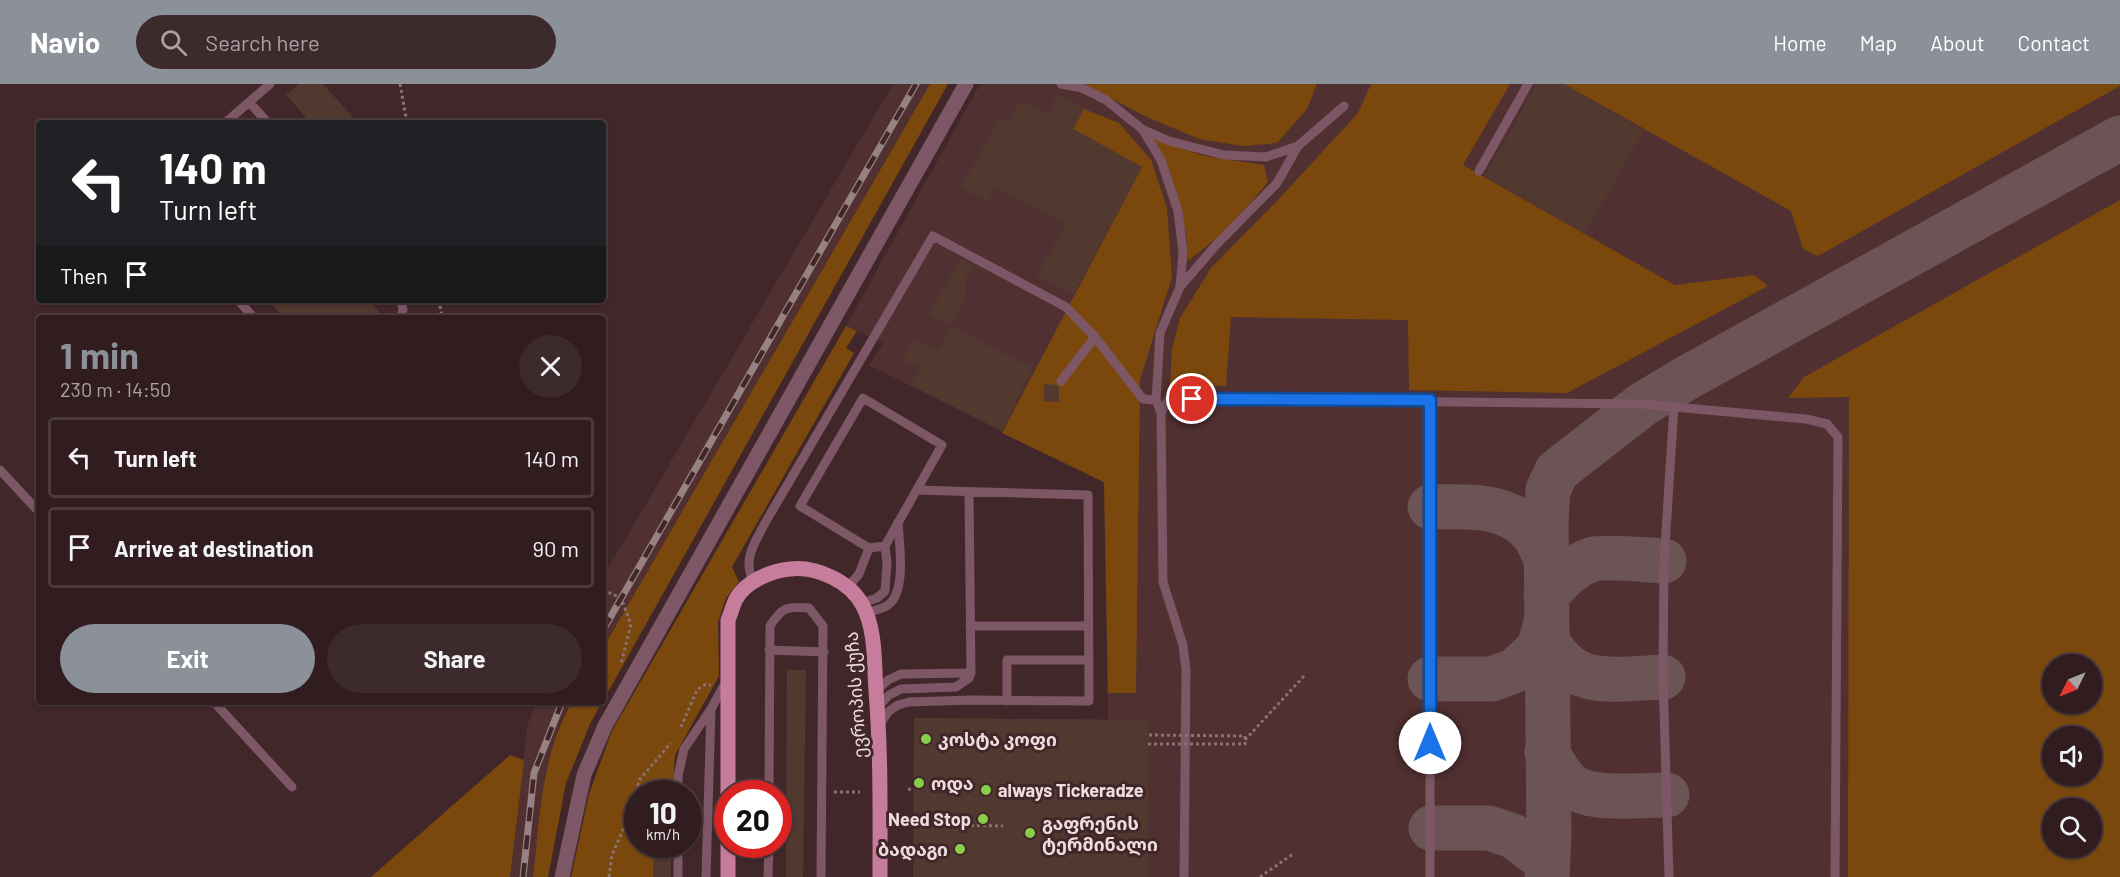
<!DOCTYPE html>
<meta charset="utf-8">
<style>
:root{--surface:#311d1f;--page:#3d2a2c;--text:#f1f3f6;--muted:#a8a2a4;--line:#4c3b3d;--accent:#8c9099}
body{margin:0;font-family:Barlow,"Noto Sans Georgian",sans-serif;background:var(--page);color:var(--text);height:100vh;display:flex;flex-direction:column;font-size:22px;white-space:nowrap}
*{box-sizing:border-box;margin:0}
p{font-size:20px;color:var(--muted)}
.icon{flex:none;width:33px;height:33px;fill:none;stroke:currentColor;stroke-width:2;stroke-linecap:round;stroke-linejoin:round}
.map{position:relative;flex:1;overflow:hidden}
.side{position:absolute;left:36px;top:231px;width:570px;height:390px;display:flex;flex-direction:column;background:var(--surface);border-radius:6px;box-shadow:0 2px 4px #0004,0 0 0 2px var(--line)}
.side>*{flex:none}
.hud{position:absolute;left:36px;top:36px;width:570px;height:183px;border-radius:6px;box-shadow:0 2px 4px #0004,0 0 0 2px var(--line);background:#202124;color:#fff;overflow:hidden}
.needle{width:39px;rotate:227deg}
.controls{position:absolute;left:2042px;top:570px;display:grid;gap:12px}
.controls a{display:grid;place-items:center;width:60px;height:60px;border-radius:50%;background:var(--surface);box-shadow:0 2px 4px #0004,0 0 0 2px var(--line);font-size:30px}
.speed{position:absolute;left:624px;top:696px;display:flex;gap:12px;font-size:30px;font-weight:700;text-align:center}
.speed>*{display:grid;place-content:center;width:78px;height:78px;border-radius:50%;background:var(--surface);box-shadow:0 2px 4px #0004,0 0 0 2px var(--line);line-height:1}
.speed small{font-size:15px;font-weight:400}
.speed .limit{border:9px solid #d22;background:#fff;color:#111}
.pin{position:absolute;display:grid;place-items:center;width:51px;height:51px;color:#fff;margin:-26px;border:3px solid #fff;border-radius:50%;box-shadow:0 2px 6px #0007}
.me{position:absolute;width:66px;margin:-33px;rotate:0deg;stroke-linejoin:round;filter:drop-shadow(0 0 4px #0008)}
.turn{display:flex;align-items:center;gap:21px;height:126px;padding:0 24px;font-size:27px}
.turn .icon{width:78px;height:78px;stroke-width:2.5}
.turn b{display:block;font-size:42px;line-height:51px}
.then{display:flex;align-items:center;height:57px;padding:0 24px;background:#0003;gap:12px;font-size:22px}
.round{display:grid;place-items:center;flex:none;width:63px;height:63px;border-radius:32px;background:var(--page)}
.overview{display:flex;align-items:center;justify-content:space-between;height:102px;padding:0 24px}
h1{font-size:36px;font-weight:700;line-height:45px;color:var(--accent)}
.action{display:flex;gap:12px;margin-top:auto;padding:12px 24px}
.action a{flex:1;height:69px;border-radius:36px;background:var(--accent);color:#fff;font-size:24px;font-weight:700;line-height:69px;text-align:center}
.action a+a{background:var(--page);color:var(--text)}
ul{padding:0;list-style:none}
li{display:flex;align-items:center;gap:18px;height:81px;margin:0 12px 9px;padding:0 12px;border:3px solid var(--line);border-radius:6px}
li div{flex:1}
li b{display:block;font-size:22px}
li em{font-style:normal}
header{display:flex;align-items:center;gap:36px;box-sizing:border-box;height:84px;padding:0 30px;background:var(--accent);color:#fff}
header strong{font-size:28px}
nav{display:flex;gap:33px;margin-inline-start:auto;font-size:21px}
.search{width:420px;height:54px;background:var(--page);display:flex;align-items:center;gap:15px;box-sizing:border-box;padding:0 21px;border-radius:33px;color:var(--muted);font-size:22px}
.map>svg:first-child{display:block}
.built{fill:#503031;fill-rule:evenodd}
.green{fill:#7a480c;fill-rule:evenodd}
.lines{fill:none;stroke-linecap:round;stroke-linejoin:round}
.taxiway{stroke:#6c5456;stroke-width:45}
.building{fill:#523930}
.path{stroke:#897273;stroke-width:3;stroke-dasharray:3 3;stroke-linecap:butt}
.service{stroke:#7d5766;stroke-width:9}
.minor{stroke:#7d5766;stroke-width:15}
.primary{stroke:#c77c9b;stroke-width:15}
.rail-casing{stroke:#978182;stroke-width:7}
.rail{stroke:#412729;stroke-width:4.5;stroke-dasharray:14;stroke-linecap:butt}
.path-bridge{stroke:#897273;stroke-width:3;stroke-dasharray:3 3;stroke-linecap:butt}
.route-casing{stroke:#114b97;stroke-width:15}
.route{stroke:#1a73e8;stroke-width:10}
.poi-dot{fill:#88cf49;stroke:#412729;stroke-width:2}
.labels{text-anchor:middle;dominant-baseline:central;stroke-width:6;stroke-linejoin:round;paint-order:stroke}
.street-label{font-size:18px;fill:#efdddd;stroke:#412729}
.poi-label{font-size:18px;font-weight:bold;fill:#efdddd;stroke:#412729;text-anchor:start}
</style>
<header>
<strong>Navio</strong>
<div class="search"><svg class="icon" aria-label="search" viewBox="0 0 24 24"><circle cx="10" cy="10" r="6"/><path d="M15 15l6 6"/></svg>Search here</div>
<nav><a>Home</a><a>Map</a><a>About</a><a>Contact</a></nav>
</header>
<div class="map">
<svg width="2120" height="793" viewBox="0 0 2120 793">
<rect width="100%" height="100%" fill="#412729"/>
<path class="built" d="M893,0H930L603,564V493Z
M980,0H2120V793H913L914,634L1108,636L1104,399L869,281L883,259L846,242ZM2052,580H2091V620H2052ZM2052,652H2091V692H2052ZM2052,724H2091V764H2052Z
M536,618H572L560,638L545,692L533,793H510L527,643Z"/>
<path class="green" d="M930,0H948L603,617V564Z
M1083,0H1317L1307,25L1277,59L1243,62L1199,55L1147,33Z
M1371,0H1510L1463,81L1675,201L1754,191L1768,202L1567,309L1409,306L1408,236L1231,233L1226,302L1170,301L1172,265L1180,234L1211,184L1277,117L1358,29Z
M1564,0H2120V2L1818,172L1803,165L1791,127Z
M1084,25L1119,39L1151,76L1167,124L1172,193L1140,296L1136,609H1108L1104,398L1002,349L1142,83L1073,45Z
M1152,54L1204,72L1264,81L1268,98L1228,145L1188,177L1186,149L1167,80Z
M2120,116V793H1848L1849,313L1788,314L1804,293ZM2091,580V620H2052V580ZM2091,652V692H2052V652ZM2091,724V764H2052V724Z
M846,242L857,247L846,264L854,269L732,483L739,498L726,514L718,538L719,592L675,671L673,699H654L653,709L638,710V760L653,761V793H571L589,710L612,647Z
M572,618H602L590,640L566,699L548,793H533C540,734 541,671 572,618Z
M510,671L524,676L510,793H371Z"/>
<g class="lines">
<path class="taxiway" d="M1430,423C1466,423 1508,418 1533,450C1539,457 1542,467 1546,475
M1546,512C1559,497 1574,480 1594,475C1607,472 1648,476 1664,477
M1549,561C1556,571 1564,581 1575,587C1596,600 1638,594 1663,593
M1430,595H1492L1516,586L1539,564L1547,535
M1547,668C1554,680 1561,695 1573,703C1594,717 1642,711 1667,711
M1431,744H1489L1513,752L1548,778
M1547,793L1549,753L1546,438L1548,406L1557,387L1643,320L1683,296L2120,54"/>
</g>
<path class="building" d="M299,0H323L358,39H311L286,11Z
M1537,0H1564L1644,46L1585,150L1485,92Z
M1058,10L1084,25L1073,45L1142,83L1073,211L1037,192L1065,140L996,103L988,118L961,104L999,33L1010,39L1020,17L1047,30Z
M960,174L973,181L965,194V215L951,242L929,231Z
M268,216H369L385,234H284Z
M951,242L1033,284L1002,347L911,301L920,284L903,276L914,255L938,267Z
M1044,300L1056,301L1059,303V318L1044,317Z
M787,586H806L803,793H786Z
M914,634L1149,636L1148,793H913Z
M653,760H671V793H653Z"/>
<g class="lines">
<path class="path" d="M400,0L407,39
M439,216L442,234
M603,506L621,514L631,540L621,580
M681,643L697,606L704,601H711
M1245,656L1304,592
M908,705L913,706
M743,707L757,708
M834,708H860
M953,741L1003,742
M609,793L612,771L625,741L640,695L671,659
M1260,793L1293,770"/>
<path class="service" d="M1061,0L1082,4L1106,16L1142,45L1161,76L1178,127L1183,168L1180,203
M249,18L268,39
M225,39L270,0
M1142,45L1169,57L1224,71L1266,73L1298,62
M1479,87L1528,0
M238,216L254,234
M400,234L403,226L401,216
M1061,297L1095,253
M863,314L942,361L885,462L869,464L800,422Z
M1430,316V793
M1674,323L1806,335L1827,340L1838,353L1835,793
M1161,329L1169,315L1643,320L1674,323L1664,477L1663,593L1669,793
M0,386L39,428
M754,497C741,477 756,457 765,439L933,152L1066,223L1095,253L1143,315L1156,316
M848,503L859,490L869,464
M862,519L877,514L885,507L887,479L885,462
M866,529C873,527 883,525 888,521C907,507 899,459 898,438
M970,542H1088
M769,566L824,568
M876,607L888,596L901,590L971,589
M1007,617V576H1088
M214,618L292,703
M878,623L889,611L901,605L956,603L969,594L971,589L969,408
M879,641L889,627L898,621L909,618L971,616L1089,617L1088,411L917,406
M678,710V692L684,665L711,625L727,596
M769,710L770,542C782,523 787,522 809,524L823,542L821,793
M678,793V760
M706,793L711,625
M768,793L769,760
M1184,793L1186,586L1183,561L1163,498L1161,329L1156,316L1160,249L1180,203L1216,161L1277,99L1298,62L1344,22"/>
<path class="minor" d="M562,793L584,691L605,642L966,0"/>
<path class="primary" d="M728,710V536C731,529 733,521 736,515C746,497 771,487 790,485C817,482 851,498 863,522C876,547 874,579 876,607C881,669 880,731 880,793
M728,793V760"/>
<g class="rail-casing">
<path id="rail" d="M603,546L916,0
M523,793L534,689L562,618"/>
</g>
<use href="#rail" class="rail"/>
<path class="path-bridge" d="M1148,660H1245V652L1149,651"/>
</g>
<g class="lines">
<g class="route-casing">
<path id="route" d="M1192,315L1430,316V659"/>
</g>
<use href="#route" class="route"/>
</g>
<g class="poi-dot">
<circle cx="926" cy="655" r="6"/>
<circle cx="919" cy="699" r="6"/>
<circle cx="986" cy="706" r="6"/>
<circle cx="983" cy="735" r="6"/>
<circle cx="1030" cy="749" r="6"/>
<circle cx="960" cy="765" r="6"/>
</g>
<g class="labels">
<g class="street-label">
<text transform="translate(855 611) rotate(-94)">ევროპის ქუჩა</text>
</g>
<g class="poi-label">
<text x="938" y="655">კოსტა კოფი</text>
<text x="931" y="699">ოდა</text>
<text x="998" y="706">always Tickeradze</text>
<text x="971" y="735" text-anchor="end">Need Stop</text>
<text x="1042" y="739">გაფრენის<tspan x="1042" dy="21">ტერმინალი</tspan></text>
<text x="948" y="765" text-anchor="end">ბადაგი</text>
</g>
</g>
</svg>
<div class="controls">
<a><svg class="needle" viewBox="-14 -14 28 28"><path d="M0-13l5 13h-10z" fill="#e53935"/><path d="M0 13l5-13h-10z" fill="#a8a2a4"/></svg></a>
<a><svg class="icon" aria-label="sound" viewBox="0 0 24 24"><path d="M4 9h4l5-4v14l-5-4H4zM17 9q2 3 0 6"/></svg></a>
<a><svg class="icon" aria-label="search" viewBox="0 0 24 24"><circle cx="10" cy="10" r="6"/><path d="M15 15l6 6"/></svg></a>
</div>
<div class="speed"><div>10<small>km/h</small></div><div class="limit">20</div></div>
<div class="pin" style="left:1192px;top:315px;background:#d93025"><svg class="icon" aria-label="arrive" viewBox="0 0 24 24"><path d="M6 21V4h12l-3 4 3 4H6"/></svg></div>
<svg class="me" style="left:1430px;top:659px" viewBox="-20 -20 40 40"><circle r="19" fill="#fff"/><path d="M0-13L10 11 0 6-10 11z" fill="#1a73e8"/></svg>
<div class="hud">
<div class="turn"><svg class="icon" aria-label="left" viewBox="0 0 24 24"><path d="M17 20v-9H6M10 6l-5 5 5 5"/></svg><div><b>140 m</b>Turn left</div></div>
<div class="then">Then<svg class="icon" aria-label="arrive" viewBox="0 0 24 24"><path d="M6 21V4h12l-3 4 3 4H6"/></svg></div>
</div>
<section class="side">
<div class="overview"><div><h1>1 min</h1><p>230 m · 14:50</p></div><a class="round"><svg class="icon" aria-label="close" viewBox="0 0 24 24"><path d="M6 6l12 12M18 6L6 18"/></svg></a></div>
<ul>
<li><svg class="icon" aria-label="left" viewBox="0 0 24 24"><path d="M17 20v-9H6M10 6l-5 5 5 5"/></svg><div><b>Turn left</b></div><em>140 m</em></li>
<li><svg class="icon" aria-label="arrive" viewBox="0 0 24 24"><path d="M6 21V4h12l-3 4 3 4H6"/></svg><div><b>Arrive at destination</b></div><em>90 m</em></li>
</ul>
<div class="action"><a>Exit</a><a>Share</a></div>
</section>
</div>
